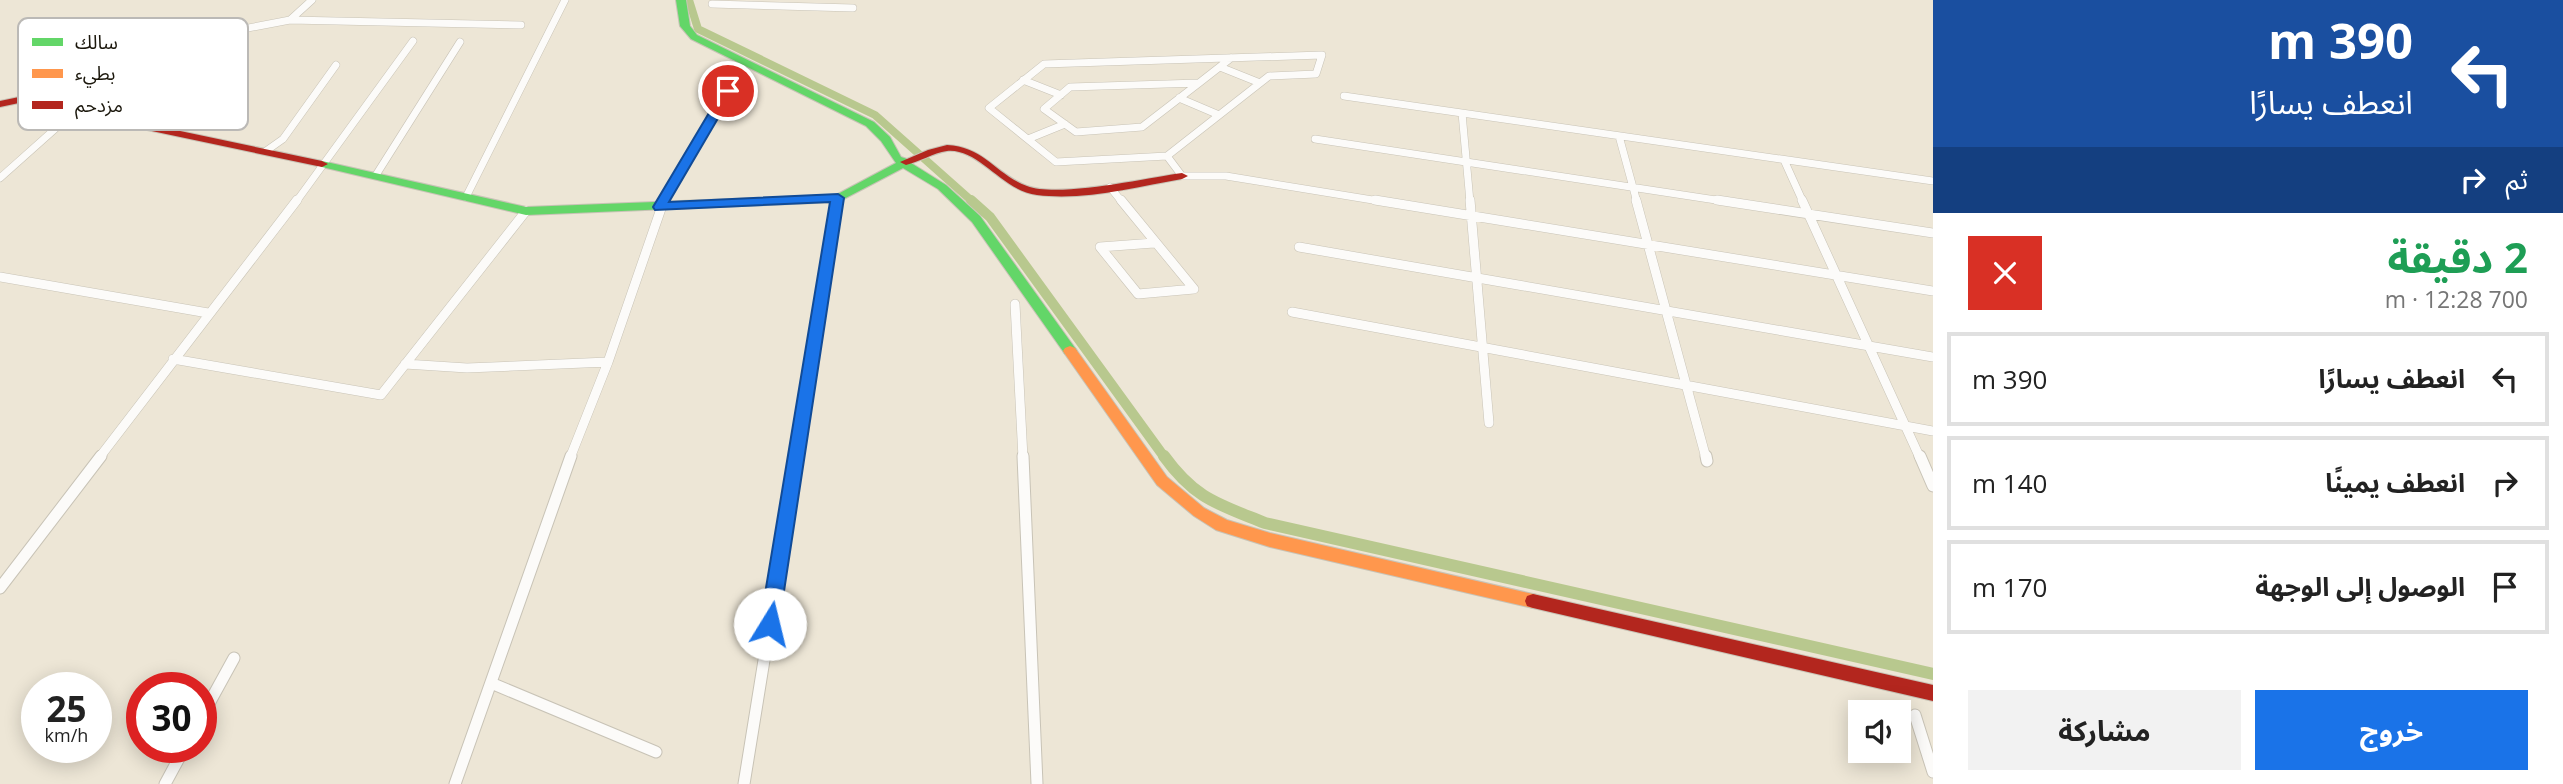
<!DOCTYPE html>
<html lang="ar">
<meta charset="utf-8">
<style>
:root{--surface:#fff;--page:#f2f2f2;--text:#222;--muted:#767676;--line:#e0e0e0;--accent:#1a73e8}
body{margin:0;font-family:"Open Sans","Noto Sans Arabic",sans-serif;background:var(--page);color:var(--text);direction:rtl;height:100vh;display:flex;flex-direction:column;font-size:26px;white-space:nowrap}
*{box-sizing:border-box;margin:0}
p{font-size:23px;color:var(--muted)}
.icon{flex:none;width:38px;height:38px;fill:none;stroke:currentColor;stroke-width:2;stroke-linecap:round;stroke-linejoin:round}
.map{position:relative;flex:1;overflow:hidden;direction:ltr}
.side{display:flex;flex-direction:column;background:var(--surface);width:630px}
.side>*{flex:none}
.top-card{background:#1a4fa0;color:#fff;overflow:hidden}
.fabs{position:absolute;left:1848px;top:700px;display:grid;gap:14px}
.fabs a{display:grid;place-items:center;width:63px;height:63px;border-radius:0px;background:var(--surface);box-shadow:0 4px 18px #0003;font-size:35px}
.speed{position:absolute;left:21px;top:672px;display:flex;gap:14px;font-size:35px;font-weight:700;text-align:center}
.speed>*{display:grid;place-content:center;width:91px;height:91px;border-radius:50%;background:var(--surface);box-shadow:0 4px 18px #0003;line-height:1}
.speed small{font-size:18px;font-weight:400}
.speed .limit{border:10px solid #d22;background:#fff;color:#111}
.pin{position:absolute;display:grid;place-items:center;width:60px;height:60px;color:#fff;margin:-30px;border:4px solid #fff;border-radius:50%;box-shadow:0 2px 7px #0007}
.me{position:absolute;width:77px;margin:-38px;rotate:9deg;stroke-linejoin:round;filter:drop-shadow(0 0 5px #0008)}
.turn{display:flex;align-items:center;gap:24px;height:147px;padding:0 35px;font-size:32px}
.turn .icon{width:91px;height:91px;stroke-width:2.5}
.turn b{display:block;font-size:49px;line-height:60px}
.then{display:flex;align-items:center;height:66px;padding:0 35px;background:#0003;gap:14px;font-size:26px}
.round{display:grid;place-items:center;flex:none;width:74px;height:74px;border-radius:0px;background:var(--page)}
.overview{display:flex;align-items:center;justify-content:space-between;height:119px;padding:0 35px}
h1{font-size:42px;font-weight:700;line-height:52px;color:#1e9e55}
.cta{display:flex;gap:14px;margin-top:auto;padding:14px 35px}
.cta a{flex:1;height:80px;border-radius:0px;background:var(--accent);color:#fff;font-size:28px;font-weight:700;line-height:80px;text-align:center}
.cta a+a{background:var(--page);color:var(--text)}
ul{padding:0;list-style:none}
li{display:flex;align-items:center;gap:21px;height:94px;margin:0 14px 10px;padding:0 21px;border:4px solid var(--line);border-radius:0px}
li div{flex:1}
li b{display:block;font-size:26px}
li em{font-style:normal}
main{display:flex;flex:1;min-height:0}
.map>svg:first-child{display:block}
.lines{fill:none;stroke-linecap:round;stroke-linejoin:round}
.canal-far2{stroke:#b8c88e;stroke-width:8}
.canal-far1{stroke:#b8c88e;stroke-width:10}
.canal{stroke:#b8c88e;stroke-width:12}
.street-far2-casing{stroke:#c8c3b6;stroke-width:8}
.street-far1-casing{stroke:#c8c3b6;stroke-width:10}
.street-casing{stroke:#c8c3b6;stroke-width:13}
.fast-casing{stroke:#c8c3b6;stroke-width:2}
.slow-casing{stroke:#c8c3b6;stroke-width:2}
.jam-casing{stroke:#c8c3b6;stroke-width:2}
.street-far2{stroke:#fcfbf9;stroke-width:7}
.street-far1{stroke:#fcfbf9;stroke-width:9}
.street{stroke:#fcfbf9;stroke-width:11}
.fast{fill:#63d668;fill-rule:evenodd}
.slow{fill:#ff974d;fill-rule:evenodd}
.jam{fill:#b3261e;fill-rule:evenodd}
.route{fill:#1a73e8;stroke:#114b97;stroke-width:2}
.key{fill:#fff;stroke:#bbb9b6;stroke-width:2}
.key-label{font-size:19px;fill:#1b170c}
</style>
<main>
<section class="side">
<div class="top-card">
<div class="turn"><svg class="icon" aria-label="left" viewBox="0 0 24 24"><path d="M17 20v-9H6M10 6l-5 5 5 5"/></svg><div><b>390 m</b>انعطف يسارًا</div></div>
<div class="then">ثم<svg class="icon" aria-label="right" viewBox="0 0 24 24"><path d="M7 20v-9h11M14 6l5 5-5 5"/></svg></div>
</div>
<div class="overview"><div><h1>2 دقيقة</h1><p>700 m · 12:28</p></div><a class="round" style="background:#d93025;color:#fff"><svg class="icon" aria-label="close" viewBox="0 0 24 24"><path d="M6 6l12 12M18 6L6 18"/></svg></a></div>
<ul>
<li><svg class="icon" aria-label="left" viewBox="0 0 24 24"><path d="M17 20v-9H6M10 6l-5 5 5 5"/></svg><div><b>انعطف يسارًا</b></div><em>390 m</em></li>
<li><svg class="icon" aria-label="right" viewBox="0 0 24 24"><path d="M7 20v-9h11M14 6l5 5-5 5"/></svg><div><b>انعطف يمينًا</b></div><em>140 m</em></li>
<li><svg class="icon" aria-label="arrive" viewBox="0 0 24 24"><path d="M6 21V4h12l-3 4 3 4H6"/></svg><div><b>الوصول إلى الوجهة</b></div><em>170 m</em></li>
</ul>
<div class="cta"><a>خروج</a><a>مشاركة</a></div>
</section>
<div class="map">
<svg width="1933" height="784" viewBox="0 0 1933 784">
<rect width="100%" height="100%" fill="#ede6d6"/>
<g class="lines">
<path class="canal-far2" d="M689,0L698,29L875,115L973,202"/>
<path class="canal-far1" d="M971,200L990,217L1165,458"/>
<path class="canal" d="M1164,456C1195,499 1218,504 1265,523L1933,674"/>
<g class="street-far2-casing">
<path id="street-far2" d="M712,4L853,8
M290,20L312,0
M1322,55L1316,74L1269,76L1167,156L1056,162L989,108L1044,64Z
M91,58L290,20L521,25
M1220,67L1260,83
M1023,80L1061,95
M1199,83L1142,127L1076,132L1044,109L1070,87Z
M1199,83L1231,58
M1344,96L1933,181
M1179,98L1219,115
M1462,113L1470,202
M1619,136L1637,202
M1028,139L1065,124
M1315,139L1729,202
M266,151L283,139L336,65
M1167,156L1182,176H1226L1385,202
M1784,160L1803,202
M376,175L460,42
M0,178L74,112
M1110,187L1122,202
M466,197L565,0
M296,202L413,41
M663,202L742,68
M837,202L838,198"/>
</g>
<g class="street-far1-casing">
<path id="street-far1" d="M1121,200L1194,289L1138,294L1100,247L1154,243
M1375,200L1933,291
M1470,200L1489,423
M1636,200L1706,458
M1717,200L1933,233
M1802,200L1920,458
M1299,247L1933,357
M0,277L208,313
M1015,304L1023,458
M1292,312L1933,431
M173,359L381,395L526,211
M405,364L467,368L608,362
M99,458L297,200
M570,458L608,362L664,200
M796,458L838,200"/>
</g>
<g class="street-casing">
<path id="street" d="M1023,456L1037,784
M1706,456L1707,461
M1920,456L1933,486
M0,588L101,456
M491,683L656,752
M1915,715L1933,772
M201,718L234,658
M165,784L185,747
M455,784L571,456
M744,784L797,456"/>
</g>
<g class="fast-casing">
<path id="fast" d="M676,0H686L690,26L697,35L874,122L890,137L901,157L910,160L911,163L946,185L980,216L1075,348L1077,351L1075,354H1065L972,222L938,189L903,168L838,202L526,215L322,167L316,164L322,161L526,207L836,195L896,163L881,141L866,126L691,39L680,26Z"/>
</g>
<g class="slow-casing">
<path id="slow" d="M1070,346L1075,348L1167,477L1204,508L1227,520L1270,533L1533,594L1539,596L1541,601L1539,606L1533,608L1270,547L1216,530L1194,516L1157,485L1065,354L1063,351L1065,348Z"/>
</g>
<g class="jam-casing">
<path id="jam" d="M19,97L322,161L328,164L322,167L19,103L0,107V101Z
M947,145C985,147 995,174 1027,186C1058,198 1147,178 1182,173L1188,176L1182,179C1135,187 1085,201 1037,195C1002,191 979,148 947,151C933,153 919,162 906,165L900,162L928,150Z
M1533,594L1933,685V701L1533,608L1527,606L1525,601L1527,596Z"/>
</g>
<use href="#street-far2" class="street-far2"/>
<use href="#street-far1" class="street-far1"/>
<use href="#street" class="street"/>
<use href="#fast" class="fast"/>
<use href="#slow" class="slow"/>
<use href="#jam" class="jam"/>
</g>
<path class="route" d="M728,88L734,91L669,202L838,194L844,198L779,624L776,630L770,633L763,630L760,624L830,202L655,210L653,207L722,91Z"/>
<rect x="18" y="18" width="230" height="112" rx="10" class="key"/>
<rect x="32" y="38" width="31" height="8" fill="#63d668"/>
<rect x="32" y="69" width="31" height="9" fill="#ff974d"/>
<rect x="32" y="101" width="31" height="8" fill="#b3261e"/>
<g class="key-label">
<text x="75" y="49">سالك</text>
<text x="75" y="80">بطيء</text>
<text x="75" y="112">مزدحم</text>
</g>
</svg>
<div class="fabs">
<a><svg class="icon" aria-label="sound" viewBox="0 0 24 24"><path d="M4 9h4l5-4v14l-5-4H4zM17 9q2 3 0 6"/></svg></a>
</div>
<div class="speed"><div>25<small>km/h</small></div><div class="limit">30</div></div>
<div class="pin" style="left:728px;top:91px;background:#d93025"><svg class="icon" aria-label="arrive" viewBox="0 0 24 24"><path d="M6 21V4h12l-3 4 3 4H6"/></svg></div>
<svg class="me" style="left:770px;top:624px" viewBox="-20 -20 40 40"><circle r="19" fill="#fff"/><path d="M0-13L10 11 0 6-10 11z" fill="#1a73e8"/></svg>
</div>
</main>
